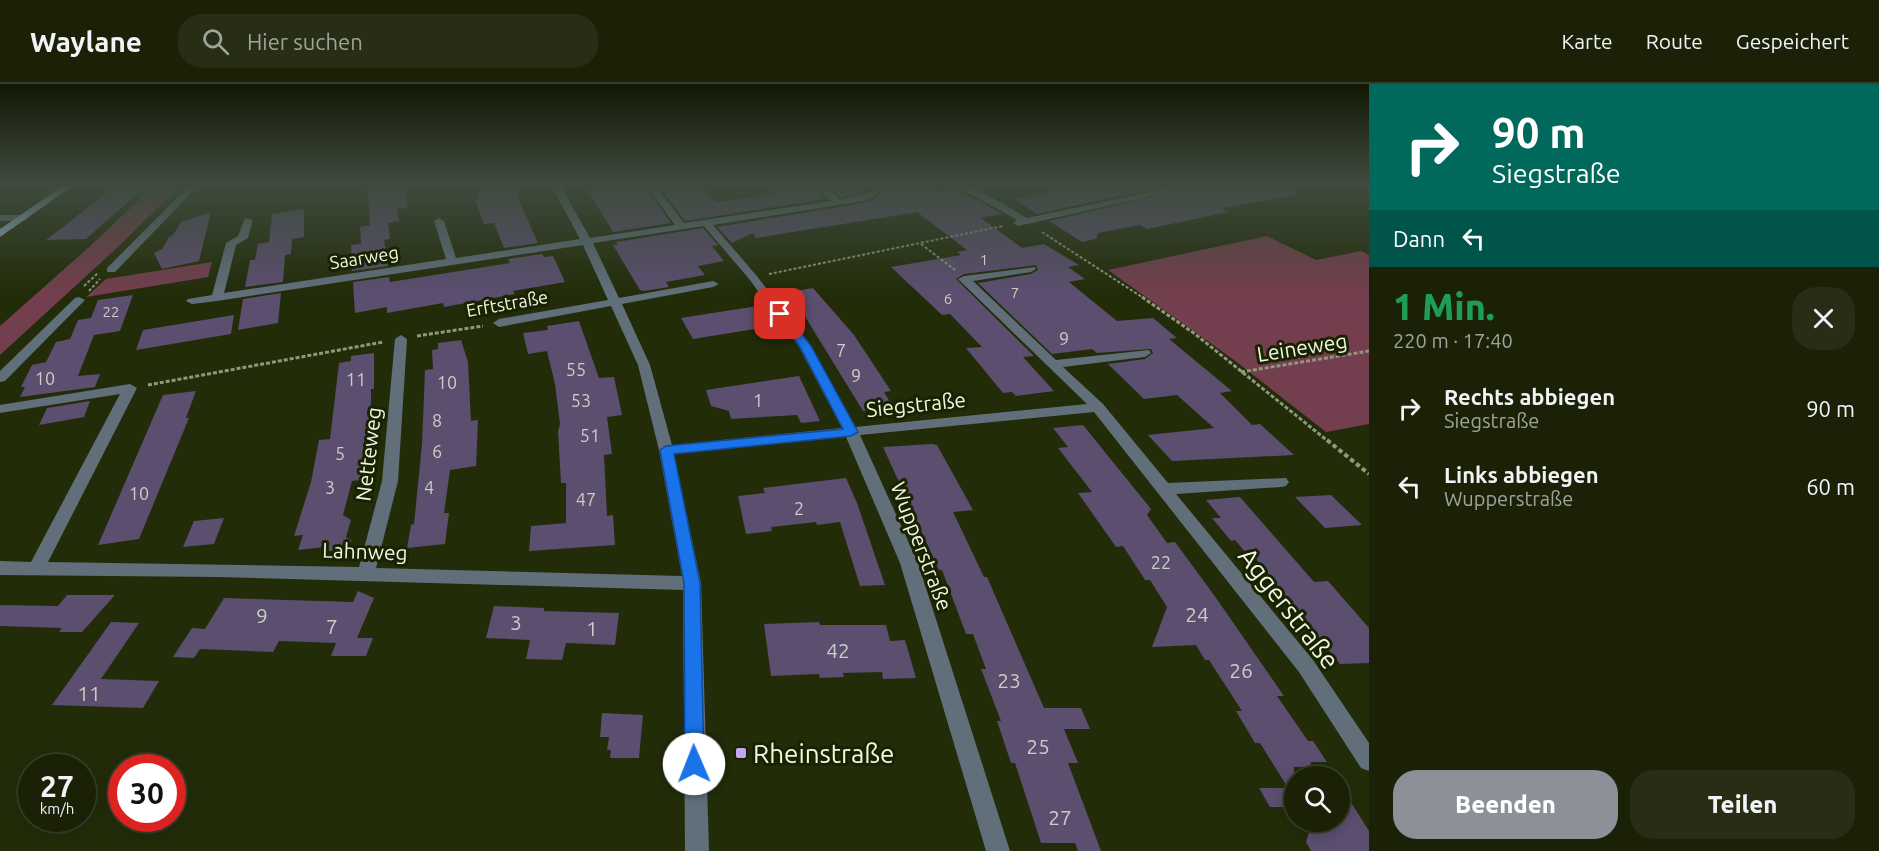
<!DOCTYPE html>
<html lang="de">
<meta charset="utf-8">
<style>
:root{--surface:#1a2107;--page:#272e15;--text:#f1f3f6;--muted:#9fa39b;--line:#383e28;--accent:#8c9099}
body{margin:0;font-family:Ubuntu,sans-serif;background:var(--page);color:var(--text);height:100vh;display:flex;flex-direction:column;font-size:22px;white-space:nowrap}
*{box-sizing:border-box;margin:0}
p{font-size:20px;color:var(--muted)}
.icon{flex:none;width:33px;height:33px;fill:none;stroke:currentColor;stroke-width:2;stroke-linecap:round;stroke-linejoin:round}
.map{position:relative;flex:1;overflow:hidden}
.details{display:flex;flex-direction:column;background:var(--surface);width:510px}
.details>*{flex:none}
.hud{background:#00695c;color:#fff;overflow:hidden}
.buttons{position:absolute;left:1284px;top:682px;display:grid;gap:12px}
.buttons a{display:grid;place-items:center;width:66px;height:66px;border-radius:50%;background:var(--surface);box-shadow:0 3px 15px #0003,0 0 0 2px var(--line);font-size:30px}
.speed{position:absolute;left:18px;top:670px;display:flex;gap:12px;font-size:30px;font-weight:700;text-align:center}
.speed>*{display:grid;place-content:center;width:78px;height:78px;border-radius:50%;background:var(--surface);box-shadow:0 3px 15px #0003,0 0 0 2px var(--line);line-height:1}
.speed small{font-size:15px;font-weight:400}
.speed .limit{border:9px solid #d22;background:#fff;color:#111}
.pin{position:absolute;display:grid;place-items:center;width:51px;height:51px;color:#fff;margin:-26px;border-radius:12px;box-shadow:0 3px 9px #0006}
.me{position:absolute;width:66px;margin:-33px;rotate:359deg;stroke-linejoin:round;filter:drop-shadow(0 0 4px #0008)}
.turn{display:flex;align-items:center;gap:21px;height:126px;padding:0 24px;font-size:27px}
.turn .icon{width:78px;height:78px;stroke-width:2.5}
.turn b{display:block;font-size:42px;line-height:51px}
.then{display:flex;align-items:center;height:57px;padding:0 24px;background:#0003;gap:12px;font-size:22px}
.round{display:grid;place-items:center;flex:none;width:63px;height:63px;border-radius:24px;background:var(--page)}
.summary{display:flex;align-items:center;justify-content:space-between;height:102px;padding:0 24px}
h1{font-size:36px;font-weight:800;line-height:45px;color:#1e9e55}
.primary-button{display:flex;gap:12px;margin-top:auto;padding:12px 24px}
.primary-button a{flex:1;height:69px;border-radius:24px;background:var(--accent);color:#fff;font-size:24px;font-weight:800;line-height:69px;text-align:center}
.primary-button a+a{background:var(--page);color:var(--text)}
ul{padding:0;list-style:none}
li{display:flex;align-items:center;gap:18px;height:78px;padding:0 24px}
li div{flex:1}
li b{display:block;font-size:22px}
li em{font-style:normal}
header{display:flex;align-items:center;gap:36px;box-sizing:border-box;height:84px;padding:0 30px;background:var(--surface);border-bottom:2px solid var(--line)}
header strong{font-size:28px}
nav{display:flex;gap:33px;margin-inline-start:auto;font-size:21px}
.search{width:420px;height:54px;background:var(--page);display:flex;align-items:center;gap:15px;box-sizing:border-box;padding:0 21px;border-radius:24px;color:var(--muted);font-size:22px}
main{display:flex;flex:1;min-height:0}
.map>svg:first-child{display:block}
.green{fill:#733e4d}
.building{fill:#5b4e6f}
.lines{fill:none;stroke-linecap:round;stroke-linejoin:round}
.path-far2{stroke:#8f977c;stroke-width:2;stroke-dasharray:3 2;stroke-linecap:butt}
.path-far1{stroke:#8f977c;stroke-width:3;stroke-dasharray:4 2;stroke-linecap:butt}
.path{stroke:#8f977c;stroke-width:4;stroke-dasharray:4.5 3;stroke-linecap:butt}
.minor{fill:#616f7b;fill-rule:evenodd}
.major{fill:#99b7cf;fill-rule:evenodd}
.route{fill:#1a73e8;stroke:#114b97;stroke-width:1.5}
.poi-dot{fill:#c5a6f0;stroke:#192201;stroke-width:2}
.labels{text-anchor:middle;dominant-baseline:central;stroke-width:6;stroke-linejoin:round;paint-order:stroke}
.far-number-label{font-size:15px;fill:#cbcdc6}
.far-street-label{font-size:18px;fill:#f0f7e3;stroke:#192201}
.number-label{font-size:18px;fill:#cbcdc6}
.street-label{font-size:21px;fill:#f0f7e3;stroke:#192201}
.near-number-label{font-size:21px;fill:#cbcdc6}
.near-street-label{font-size:26px;fill:#f0f7e3;stroke:#192201}
.near-poi-label{font-size:26px;fill:#f0f7e3;stroke:#192201;text-anchor:start}
</style>
<header>
<strong>Waylane</strong>
<div class="search"><svg class="icon" aria-label="search" viewBox="0 0 24 24"><circle cx="10" cy="10" r="6"/><path d="M15 15l6 6"/></svg>Hier suchen</div>
<nav><a>Karte</a><a>Route</a><a>Gespeichert</a></nav>
</header>
<main>
<div class="map">
<svg width="1369" height="767" viewBox="0 0 1369 767">
<rect width="100%" height="100%" fill="#222c09"/>
<path class="green" d="M155,101H181L119,162L0,271V242L88,164Z
M1267,152L1316,176L1361,167L1369,171V340L1326,348L1234,276L1108,186Z
M212,178L208,193L86,213L106,195Z"/>
<path class="building" d="M117,101H147L86,155L46,156Z
M367,101H404L408,123L397,125L399,137L388,139L390,155L384,156L388,182L352,187L351,161L361,160L360,143L370,141Z
M479,101H512L538,159L504,164L494,139L484,140L475,116L479,115L478,110L482,109Z
M597,101H644L671,139L613,148L589,108L600,106Z
M658,101H680L684,106L702,104L716,118L775,110L767,101H812L826,115L685,137Z
M828,101H858L859,109L841,114Z
M913,101H930L940,109L955,106L977,116L1002,130L981,134L1022,164L1044,160L1079,181L1068,183L1085,195L1069,198L1117,237L1153,234L1177,254L1169,255L1232,307L1220,309L1252,341L1260,340L1294,371L1172,377L1148,351L1214,344L1177,311L1144,315L1108,280L1145,275L1153,269L1151,265L1097,269L1092,265L1052,270L978,199L1031,190L1038,186L1036,181L964,190L956,195L1034,272L1023,273L1054,307L1016,312L1012,308L1003,309L966,264L982,263L950,230L942,231L891,183L961,171L957,168L967,166L917,128L756,154L753,149L732,159L717,143L869,118L879,112L880,106Z
M1085,101H1172L1037,130L1014,115Z
M1204,101H1294L1295,111L1222,124L1229,128L1147,145L1140,141L1098,149L1096,155L1082,158L1049,137Z
M304,125V153L292,155L291,170L285,171L283,198L245,203L250,176H255L258,160L269,158L272,130Z
M211,128L199,177L162,185L154,169L162,165L169,153L173,151L181,138Z
M703,144L718,161L712,162L724,177L698,182L705,191L666,198L669,203L644,207L640,206L613,161L618,160L616,158Z
M542,170L544,173L553,172L565,198L513,207L515,210L444,223L443,219L387,229V223L355,229L353,198L389,193L390,198L510,179L508,175Z
M813,204L854,251L891,307L884,308L893,323L863,327L790,208Z
M281,209L278,239L238,246L243,215Z
M133,211L120,247L94,251L78,292L100,290L95,303L20,313L25,303H21L32,281L46,278L56,258L70,255L78,236L91,234L98,216Z
M764,221L773,242L693,255L681,234Z
M234,231L231,250L136,266L143,246Z
M579,237L599,294L614,293L622,331L607,333L612,370L604,371L607,432L613,431L615,461L529,467L531,442L566,439V399H561L558,347L560,340L555,300L547,267L528,270L523,249L548,246L547,242Z
M461,256L468,278L471,337L478,336L476,382L450,386L444,429H449L445,460L407,464L411,441L414,440L422,360L425,286L433,285L432,266L438,265V259Z
M374,269V305H371V340L361,396L352,397L343,431L351,436L346,453L352,457L339,466L330,467L324,463L298,466L303,451L294,452L311,398L319,356L330,355L339,279L351,277V272Z
M799,292L820,337L801,339L797,331L731,335L729,327L711,322L706,306Z
M196,307L186,334H189L139,455L98,461L163,311Z
M90,317L84,333L39,341L47,324Z
M1083,341L1151,425L1147,431L1167,459L1175,458L1214,511L1284,612H1277L1308,657H1313L1327,678H1311L1310,683H1294V723H1270L1259,704H1288L1260,659H1255L1236,627H1242L1209,576H1205L1196,561L1152,563L1167,523L1150,496H1145L1123,462L1116,463L1078,409L1092,408L1058,364L1068,363L1053,344Z
M932,360L937,361L973,426L953,428L984,493H987L1044,624H1081L1090,645H1064L1078,679H1068L1101,767H1078L1075,759H1041L1015,679H1011L997,637H1001L981,585H986L973,550H966L942,486H939L883,363Z
M846,394L857,419L885,501L860,502L840,438L817,441L816,438L771,443L772,447L746,450L738,412L765,409L763,404Z
M1331,411L1362,441L1325,444L1295,413Z
M1240,413L1314,498L1328,497L1369,544V579L1340,580L1256,475H1251L1235,456L1231,457L1212,434H1221L1206,416Z
M224,434L214,460L183,463L194,437Z
M358,507L374,514L357,554H373L366,572H331L336,559L279,557L273,568L200,565L194,574L173,573L192,544L205,545L224,514L353,518Z
M67,511H115L82,548H59L62,544L0,542V521L58,522Z
M494,522L544,524V527L619,529L615,561L566,559L562,576L526,575L530,556L486,554Z
M111,538L139,539L101,595L159,597L143,624L52,621Z
M819,538L820,541H886L890,557L905,556L916,594L883,595L882,588L843,589L844,593L820,594L819,590L771,592L764,540Z
M602,629L643,631L639,674H610L611,666H607L609,653H600Z
M1340,701L1369,747V767H1311L1306,758L1312,738H1340Z"/>
<g class="lines">
<path class="path-far2" d="M1042,148L1145,215
M921,160L955,186
M769,190L1003,142
M84,202L98,189
M89,207L100,195"/>
<path class="path-far1" d="M1142,213L1195,250L1329,358
M417,252L483,242
M1241,288L1369,267
M148,301L383,258"/>
<path class="path" d="M1327,356L1369,390"/>
<path class="minor" d="M190,101H199L115,188H107V184Z
M551,101H560L590,154L675,141L646,101H655L684,139L831,117L814,101H824L840,116L878,106V110L869,116L713,141L756,191L809,259L855,343L1087,320L958,195L964,192L1035,183L1036,185L1031,188L973,197L1056,276L1149,266L1151,269L1145,273L1063,283L1103,320L1168,399L1286,394L1289,398L1286,402L1281,403L1176,410L1313,576L1369,659V687L1361,684L1299,588L1094,328L860,351L918,479L1010,767H986L900,479L846,353L674,370L701,499L709,767H685L683,506L218,493L0,491V477L31,478L120,310L0,329V321L130,300L137,304L48,478L359,483L382,397L395,255L401,251L407,255L398,397L376,484L682,492L659,366L638,281L611,222L499,243L493,239L499,235L608,216L583,161L217,217L192,220L186,217L188,215L212,211L226,159L238,152L245,134L253,136L248,154L236,161L224,209L446,175L434,137L439,134L444,137L456,174L580,155ZM704,142L750,196L799,263L842,344L672,361L650,281L622,220L713,203L719,200L713,197L619,214L593,159Z
M949,101C977,101 1003,120 1027,134L1184,101H1202L1018,142L1013,139L1017,136L978,114Z
M0,131H24L29,134L24,137H0Z
M79,213L85,216L83,218L5,297L0,298V287L75,214Z"/>
<path class="major" d="M64,101H74L0,153V145Z"/>
</g>
<linearGradient id="sky" x2="0" y2="1"><stop stop-color="#131805"/><stop offset="0.48" stop-color="#3e4b3e"/><stop offset="1" stop-color="#3e4b3e" stop-opacity="0"/></linearGradient>
<rect width="1369" height="209" fill="url(#sky)"/>
<path class="route" d="M780,226L784,227L811,262L858,348L851,352L674,370L700,499L704,680L701,687L694,689L687,687L685,680L684,499L660,366L666,362L843,345L800,263L775,230Z"/>
<rect class="poi-dot" x="735" y="663" width="12" height="12" rx="3"/>
<g class="labels">
<g class="far-number-label">
<text x="984" y="175">1</text>
<text x="1015" y="208">7</text>
<text x="948" y="214">6</text>
<text x="111" y="227">22</text>
</g>
<g class="far-street-label">
<text transform="translate(364 173) rotate(-9)">Saarweg</text>
<text transform="translate(507 219) rotate(-10)">Erftstraße</text>
</g>
<g class="number-label">
<text x="1064" y="254">9</text>
<text x="841" y="266">7</text>
<text x="576" y="285">55</text>
<text x="856" y="291">9</text>
<text x="45" y="294">10</text>
<text x="356" y="295">11</text>
<text x="447" y="298">10</text>
<text x="581" y="316">53</text>
<text x="758" y="316">1</text>
<text x="437" y="336">8</text>
<text x="590" y="351">51</text>
<text x="437" y="367">6</text>
<text x="340" y="369">5</text>
<text x="330" y="403">3</text>
<text x="429" y="403">4</text>
<text x="139" y="409">10</text>
<text x="586" y="415">47</text>
<text x="799" y="424">2</text>
<text x="1161" y="478">22</text>
</g>
<g class="street-label">
<text transform="translate(1302 263) rotate(-9)">Leineweg</text>
<text transform="translate(916 320) rotate(-6)">Siegstraße</text>
<text transform="translate(368 370) rotate(-83)">Netteweg</text>
<text transform="translate(922 462) rotate(69)">Wupperstraße</text>
<text transform="translate(365 467) rotate(2)">Lahnweg</text>
</g>
<g class="near-number-label">
<text x="1197" y="530">24</text>
<text x="262" y="531">9</text>
<text x="516" y="538">3</text>
<text x="332" y="542">7</text>
<text x="592" y="544">1</text>
<text x="838" y="566">42</text>
<text x="1241" y="586">26</text>
<text x="1009" y="596">23</text>
<text x="89" y="609">11</text>
<text x="1038" y="662">25</text>
<text x="1060" y="733">27</text>
</g>
<g class="near-street-label">
<text transform="translate(1289 524) rotate(52)">Aggerstraße</text>
</g>
<g class="near-poi-label">
<text x="753" y="669">Rheinstraße</text>
</g>
</g>
</svg>
<div class="buttons">
<a><svg class="icon" aria-label="search" viewBox="0 0 24 24"><circle cx="10" cy="10" r="6"/><path d="M15 15l6 6"/></svg></a>
</div>
<div class="speed"><div>27<small>km/h</small></div><div class="limit">30</div></div>
<div class="pin" style="left:780px;top:230px;background:#d93025"><svg class="icon" aria-label="arrive" viewBox="0 0 24 24"><path d="M6 21V4h12l-3 4 3 4H6"/></svg></div>
<svg class="me" style="left:694px;top:680px" viewBox="-20 -20 40 40"><circle r="19" fill="#fff"/><path d="M0-13L10 11 0 6-10 11z" fill="#1a73e8"/></svg>
</div>
<section class="details">
<div class="hud">
<div class="turn"><svg class="icon" aria-label="right" viewBox="0 0 24 24"><path d="M7 20v-9h11M14 6l5 5-5 5"/></svg><div><b>90 m</b>Siegstraße</div></div>
<div class="then">Dann<svg class="icon" aria-label="left" viewBox="0 0 24 24"><path d="M17 20v-9H6M10 6l-5 5 5 5"/></svg></div>
</div>
<div class="summary"><div><h1>1 Min.</h1><p>220 m · 17:40</p></div><a class="round"><svg class="icon" aria-label="close" viewBox="0 0 24 24"><path d="M6 6l12 12M18 6L6 18"/></svg></a></div>
<ul>
<li><svg class="icon" aria-label="right" viewBox="0 0 24 24"><path d="M7 20v-9h11M14 6l5 5-5 5"/></svg><div><b>Rechts abbiegen</b><p>Siegstraße</p></div><em>90 m</em></li>
<li><svg class="icon" aria-label="left" viewBox="0 0 24 24"><path d="M17 20v-9H6M10 6l-5 5 5 5"/></svg><div><b>Links abbiegen</b><p>Wupperstraße</p></div><em>60 m</em></li>
</ul>
<div class="primary-button"><a>Beenden</a><a>Teilen</a></div>
</section>
</main>
